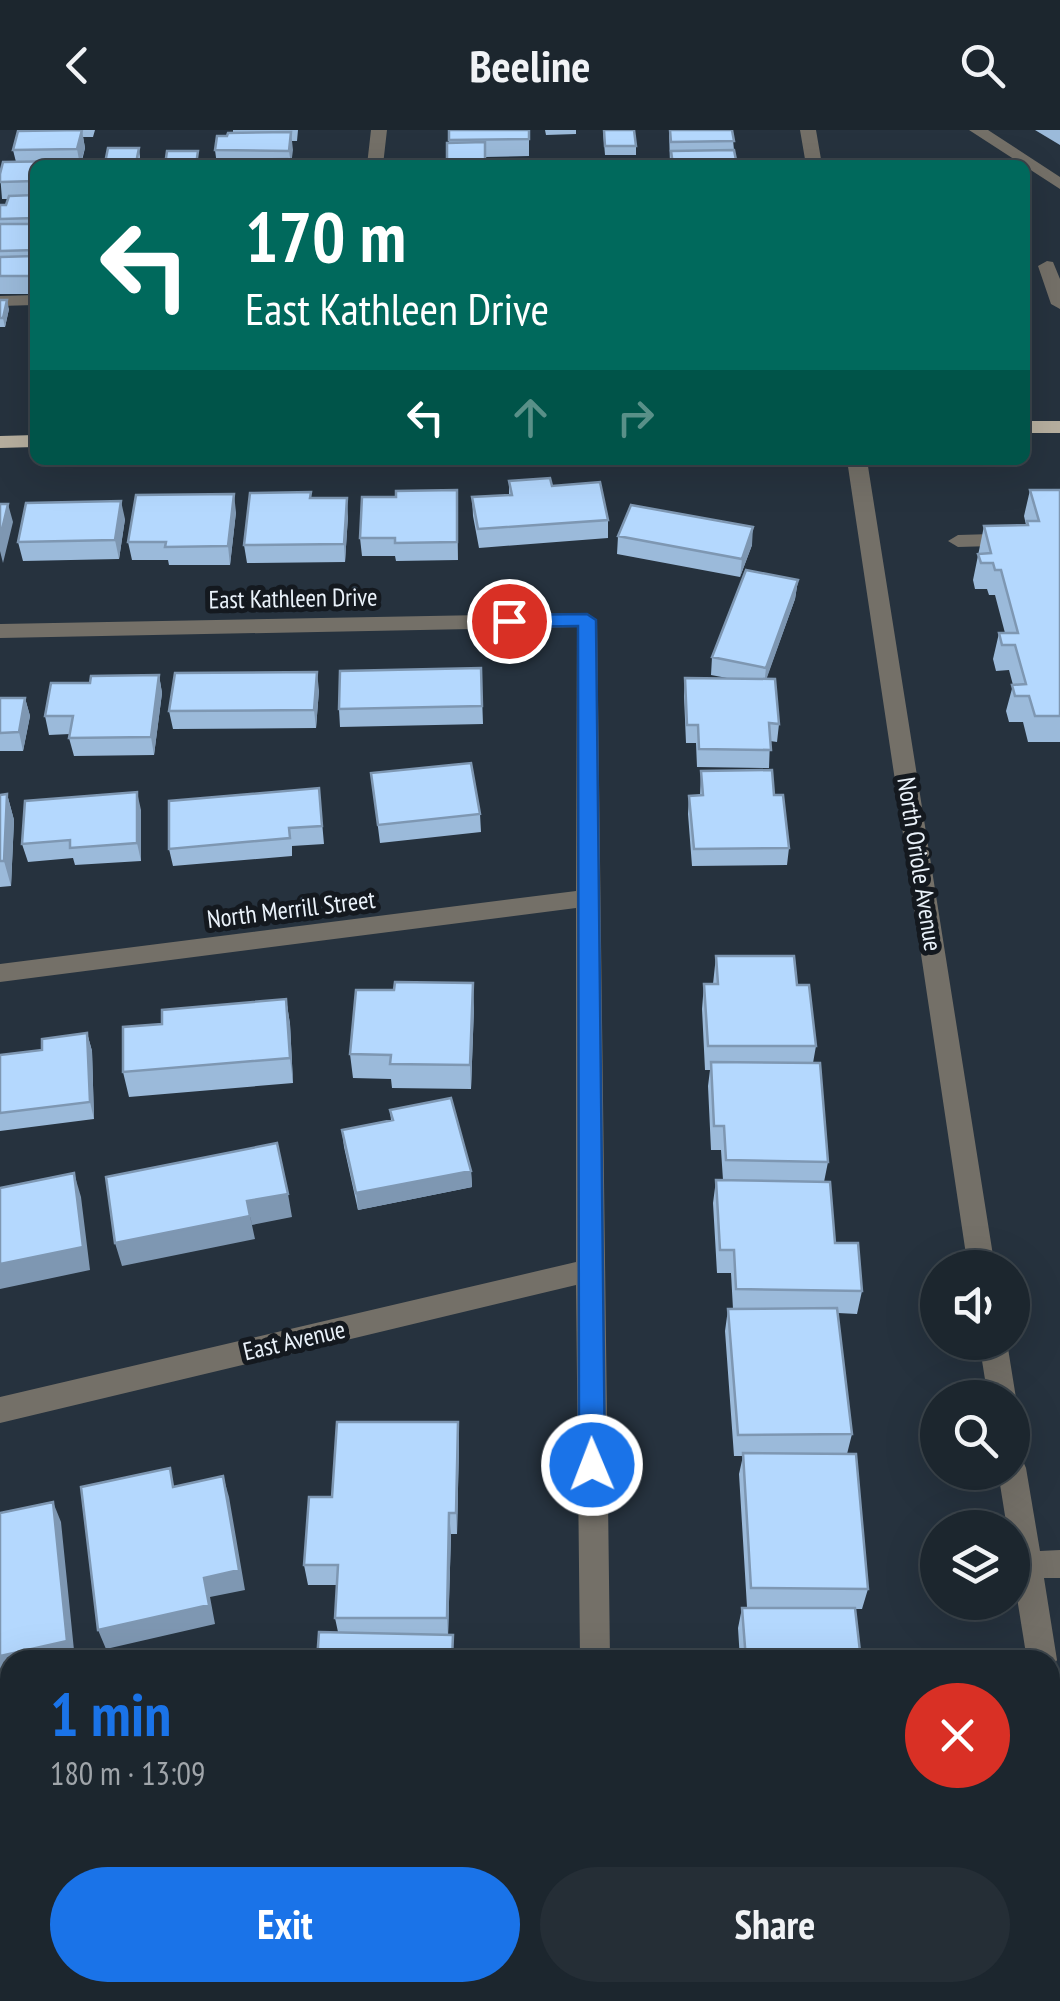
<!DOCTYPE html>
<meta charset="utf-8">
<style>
:root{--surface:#1c262e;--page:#252e36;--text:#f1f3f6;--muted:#a0a5aa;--line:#3a434a;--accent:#1a73e8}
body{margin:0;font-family:"PT Sans Narrow",sans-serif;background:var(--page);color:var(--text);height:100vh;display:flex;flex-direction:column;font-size:38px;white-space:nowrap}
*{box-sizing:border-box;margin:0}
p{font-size:32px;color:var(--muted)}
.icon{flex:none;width:55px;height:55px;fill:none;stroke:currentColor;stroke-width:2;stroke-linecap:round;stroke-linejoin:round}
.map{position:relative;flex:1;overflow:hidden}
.panel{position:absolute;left:0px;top:1520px;width:1060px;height:352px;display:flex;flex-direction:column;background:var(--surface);border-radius:30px 30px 0 0;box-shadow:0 10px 40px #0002,0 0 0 2px var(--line)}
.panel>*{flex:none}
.top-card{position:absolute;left:30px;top:30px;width:1000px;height:305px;border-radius:15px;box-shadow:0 10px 40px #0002,0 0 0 2px var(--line);background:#00695c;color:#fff;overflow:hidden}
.tools{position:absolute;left:920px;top:1120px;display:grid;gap:20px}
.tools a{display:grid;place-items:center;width:110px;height:110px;border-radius:50%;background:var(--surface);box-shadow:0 10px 40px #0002,0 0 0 2px var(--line);font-size:50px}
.pin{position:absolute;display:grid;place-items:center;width:85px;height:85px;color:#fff;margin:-42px;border:5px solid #fff;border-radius:50%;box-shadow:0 2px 10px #0007}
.me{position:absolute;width:110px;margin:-55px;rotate:359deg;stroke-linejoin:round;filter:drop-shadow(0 0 8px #0008)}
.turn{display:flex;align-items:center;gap:35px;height:210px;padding:0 50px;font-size:45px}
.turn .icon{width:130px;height:130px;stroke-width:2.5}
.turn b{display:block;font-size:70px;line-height:85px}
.lanes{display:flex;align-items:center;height:95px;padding:0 50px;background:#0003;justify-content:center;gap:50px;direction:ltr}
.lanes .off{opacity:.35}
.round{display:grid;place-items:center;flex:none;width:105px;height:105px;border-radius:52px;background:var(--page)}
.summary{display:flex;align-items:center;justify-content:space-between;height:170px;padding:0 50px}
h1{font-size:60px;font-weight:800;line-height:75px;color:var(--accent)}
.button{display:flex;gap:20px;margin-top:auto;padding:20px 50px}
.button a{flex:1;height:115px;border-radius:60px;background:var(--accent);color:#fff;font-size:40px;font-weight:800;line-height:115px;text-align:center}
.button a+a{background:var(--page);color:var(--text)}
header{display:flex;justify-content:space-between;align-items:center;height:130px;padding:0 50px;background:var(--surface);font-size:45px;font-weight:800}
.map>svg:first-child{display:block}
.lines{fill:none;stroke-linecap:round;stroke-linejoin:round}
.minor{fill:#747068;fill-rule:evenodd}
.major{fill:#b7af9f;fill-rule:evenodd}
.wall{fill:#9bbada}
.shaded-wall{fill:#7e97b2}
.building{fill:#b4d8fe;stroke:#7e97b2;stroke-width:2.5}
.route{fill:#1a73e8;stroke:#114b97;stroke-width:2.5}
.labels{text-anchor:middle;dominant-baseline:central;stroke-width:10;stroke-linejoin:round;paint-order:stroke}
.street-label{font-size:25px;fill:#eaf2fa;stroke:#14191f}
</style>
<header><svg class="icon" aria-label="back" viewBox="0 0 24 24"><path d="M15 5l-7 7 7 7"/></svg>Beeline<svg class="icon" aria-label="search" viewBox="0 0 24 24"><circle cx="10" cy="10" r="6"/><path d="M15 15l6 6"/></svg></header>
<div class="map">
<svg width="1060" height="1871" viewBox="0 0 1060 1871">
<rect width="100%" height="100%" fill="#26323e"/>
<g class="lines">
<path class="minor" d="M371,0H387L383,35H367Z
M800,0H816L822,35H806Z
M969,0H988L1060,47V59Z
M1047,131L1053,132L1060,149V179L1051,174L1038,136Z
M35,165V175L0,176V166Z
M847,330H867L995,1138H968Z
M1060,402V414L958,417L948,411L958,405Z
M587,483L597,490L610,1530H580L576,1155L0,1293V1267L576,1132V778L0,852V834L576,761L577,497L0,508V494Z
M979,1212H1007L1016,1268L1012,1276V1268H988Z
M1012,1325L1022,1329L1026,1338L1040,1421L1060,1420V1448H1044L1057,1530L1050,1542V1530H1027L1012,1437V1398H1007L998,1342H1012Z
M1050,1567L1060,1571V1663L1050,1659Z
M583,1862H617V1871H583Z"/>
<path class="major" d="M1025,291H1060V303H1025Z
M35,305V317L0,318V306Z"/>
</g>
<path class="wall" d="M29,0H95L93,7H83L85,18L81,35H35V164H0V75H6L8,69H2L0,44L16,32L13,20Z
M233,0H298L297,11H292V35H217L215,20L227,6L233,3Z
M449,0H529V26L485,27L449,13Z
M545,0H576V4L546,5Z
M603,0L636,16V25H605Z
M669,0H732L734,20L737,35H670Z
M1035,0H1060V15Z
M139,18L140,27L139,35H105V33Z
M0,170L9,179L5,197H0Z
M509,351L552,356L608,390V408L479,418L473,386L472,367L509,365Z
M457,360L458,430L396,431L395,426H362L360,408L396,367Z
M1030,360H1060V612H1028L1023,592H1009L1006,581L1013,555L1009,540L996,541L993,529L999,503H1005L995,465H989L987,459H975L973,450L984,396L1026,395L1024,386Z
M311,368L348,386L345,432L247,433L244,415Z
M236,382L230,435H169L168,430H132L128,412Z
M125,389L119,429L23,431L18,412Z
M618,406L752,415L740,447L617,424Z
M798,450L795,469L766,549L779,594L777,612L770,611L769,638L697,637L696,613H686L684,566L685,548H727L711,545L712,527Z
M481,538L483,594L340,597L339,579Z
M159,545L162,563L154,625L74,626L69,608L70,604L49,605L45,586L90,553Z
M319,560L316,598L173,599L169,581Z
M0,568H25L30,586L23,621H0Z
M701,641L774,665L789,718L787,735L692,736L688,684L689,666H700Z
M371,643L480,684L481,702L380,713Z
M319,658L324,714L292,716V726L173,736L169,719Z
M7,664L14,690L11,756L0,757V665Z
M141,680V731L75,735L73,728L28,732L22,714Z
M716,826L797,855L816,916L813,933L828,1032L824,1052L835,1113L862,1161L857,1184L838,1183L852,1304L847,1324L868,1459L862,1479H855L861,1530H740L738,1498L742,1478H797L747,1477L739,1344L743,1326H734L725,1201L728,1179H733L731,1143H717L713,1073L716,1050H723L721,1020H711L708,956L710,940H705L702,879L704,854H713Z
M286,869L290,894L293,953L129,967L123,942L162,894Z
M474,877L471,959L392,958L391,949L353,948L350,924Z
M87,903L92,921L94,989L0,1001V925L42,920Z
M390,980L471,1041L472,1057L358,1080L344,1017L342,1000L391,990Z
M458,1292L459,1313L457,1404H451L448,1505L454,1524L338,1502L335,1488L337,1455H308L304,1435L332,1367Z"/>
<path class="shaded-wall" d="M82,0L85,18L80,35L77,19Z
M291,2L293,20L291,35L289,21Z
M7,170L9,179L5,197L3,188Z
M234,364L236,382L230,435L228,416Z
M347,368L348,386L345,432L344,414Z
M121,371L125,389L119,429L115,410Z
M8,374L13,392L3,433L0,421V408Z
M753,397L752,415L740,447L742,429Z
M798,450L795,469L764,556L766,538Z
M317,542L319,560L316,598L314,580Z
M159,545L162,563L154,625L151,607Z
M25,568L30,586L23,621L19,602Z
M137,662L141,680V731L137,713Z
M7,664L14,690L11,756L4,731Z
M473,853L474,877L471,959L470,935Z
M286,869L290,894L293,953L290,928Z
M87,903L92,921L94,989L90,972Z
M471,1041L472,1057L358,1080L356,1063Z
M74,1043L81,1067L90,1140L0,1159V1134Z
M288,1064L292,1087L252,1095L247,1071Z
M250,1086L255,1109L122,1136L115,1113Z
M458,1292L459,1313L457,1404L456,1383Z
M223,1346L229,1367L245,1460L210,1467L215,1494L106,1519L98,1500L204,1448Z
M53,1372L61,1392L75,1530H10V1545L0,1547V1526Z
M449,1383L451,1404L448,1507L447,1488Z
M185,1862H193L192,1871H184Z"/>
<path class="building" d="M82,0L77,19L13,20L18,1Z
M449,0H529V9L449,10Z
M604,0H634L636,16H605Z
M670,0H732L734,11L671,12Z
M291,2L289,21L215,20L217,6H227L228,3Z
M485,12V35H447V13Z
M108,18H139L136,33H105Z
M734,20L737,35H673L671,21Z
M167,21H198L196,35H165Z
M287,29L286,35H222V30Z
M68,31L67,35H35V51L0,52V44L3,32Z
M35,65V88L0,89V75H6L9,66Z
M0,94H35V120L0,121Z
M35,126V146H0V127Z
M0,170H7L3,188H0Z
M550,348L552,356L600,352L608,390L478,399L472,367L512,365L509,351Z
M457,360V412L395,413V408H360L362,367H396V361Z
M1030,360H1060V586H1035L1029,566H1015L1012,555L1026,554L1015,515H1002L999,503H1018L1001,440H995L993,433H981L978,424L991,423L984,396L1028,395L1027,391H1039Z
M311,362L310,368H347L344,414L244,415L250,363Z
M234,364L228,416L165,417L166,412H128L136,365Z
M121,371L115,410L18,412L26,373Z
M0,374H8L0,408Z
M631,375L753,397L742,429L618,406Z
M746,440L798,450L766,538L712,527Z
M481,538L482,576L339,579L340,541Z
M317,542L314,580L169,581L175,543Z
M159,545L151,607L69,608L73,586H45L51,553H90L91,546Z
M685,548L775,549L779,594L769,593L771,620L699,619L698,595H687Z
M0,568H25L19,602L0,603Z
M471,633L480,684L378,695L371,643Z
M772,640L774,665H783L789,718L694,719L689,666L703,665L701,641Z
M319,658L322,696L289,698L290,708L169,719V671Z
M137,662V713L70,718V710L22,714L25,671Z
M7,664L4,731H0V665Z
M716,826H794L797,855H809L816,916H708L704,854H718Z
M395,852L473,853L470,935L390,934L391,925L350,924L356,860H394Z
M286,869L290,928L123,942V897L162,894V880Z
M87,903L90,972L0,983V925L42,920V909Z
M711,932L820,933L828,1032L726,1030L724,996H714Z
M451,968L471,1041L356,1063L342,1000L393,990L390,980Z
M277,1013L288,1064L247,1071L250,1086L115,1113L106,1047Z
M74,1043L83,1117L0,1134V1058Z
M716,1050L830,1052L835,1113H858L862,1161L736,1159L734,1120H720Z
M837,1178L852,1304L738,1305L728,1179Z
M337,1292H458L456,1383H449L447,1488H335L338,1435H304L309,1367H332Z
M743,1323L856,1324L868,1459L751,1458Z
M170,1338L173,1357L223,1346L239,1440L204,1448L209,1475L98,1500L81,1357Z
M53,1372L67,1511L0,1526V1383Z
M742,1478H855L861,1530H746Z
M319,1502L453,1505L452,1530H317Z
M14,1862H185L184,1871H13Z
M259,1862H439V1871H258Z"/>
<path class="route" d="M587,484L596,490L605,1335L601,1343L592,1347L582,1343L579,1335L578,496L509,497L499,491L509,485Z"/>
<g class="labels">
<g class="street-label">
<text transform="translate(293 468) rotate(-1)">East Kathleen Drive</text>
<text transform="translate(920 734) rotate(81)">North Oriole Avenue</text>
<text transform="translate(291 779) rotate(-7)">North Merrill Street</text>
<text transform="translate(294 1210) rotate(-13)">East Avenue</text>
</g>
</g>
</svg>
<div class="tools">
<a><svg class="icon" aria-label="sound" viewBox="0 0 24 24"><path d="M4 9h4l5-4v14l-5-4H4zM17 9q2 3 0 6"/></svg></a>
<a><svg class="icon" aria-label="search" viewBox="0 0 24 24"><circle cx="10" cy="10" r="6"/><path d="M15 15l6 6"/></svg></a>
<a><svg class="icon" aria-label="layers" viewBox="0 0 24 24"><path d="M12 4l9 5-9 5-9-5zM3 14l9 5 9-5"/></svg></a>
</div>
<div class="pin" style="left:509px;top:491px;background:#d93025"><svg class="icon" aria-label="arrive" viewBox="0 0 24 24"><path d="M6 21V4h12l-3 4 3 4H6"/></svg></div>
<svg class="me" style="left:592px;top:1335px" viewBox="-20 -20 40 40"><circle r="17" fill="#1a73e8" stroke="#fff" stroke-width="3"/><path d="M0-11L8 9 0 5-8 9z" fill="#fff"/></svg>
<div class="top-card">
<div class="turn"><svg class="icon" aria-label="left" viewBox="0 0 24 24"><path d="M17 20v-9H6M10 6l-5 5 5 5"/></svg><div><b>170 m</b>East Kathleen Drive</div></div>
<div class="lanes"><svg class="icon" aria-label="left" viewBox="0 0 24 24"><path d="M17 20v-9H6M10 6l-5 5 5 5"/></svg><svg class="icon off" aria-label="ahead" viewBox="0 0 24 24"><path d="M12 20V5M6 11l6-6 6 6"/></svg><svg class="icon off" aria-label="right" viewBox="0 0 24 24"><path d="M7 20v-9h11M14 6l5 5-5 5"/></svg></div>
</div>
<section class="panel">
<div class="summary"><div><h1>1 min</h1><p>180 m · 13:09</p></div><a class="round" style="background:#d93025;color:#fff"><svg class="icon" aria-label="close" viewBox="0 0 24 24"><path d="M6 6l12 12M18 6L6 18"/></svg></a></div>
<div class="button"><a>Exit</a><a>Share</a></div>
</section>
</div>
